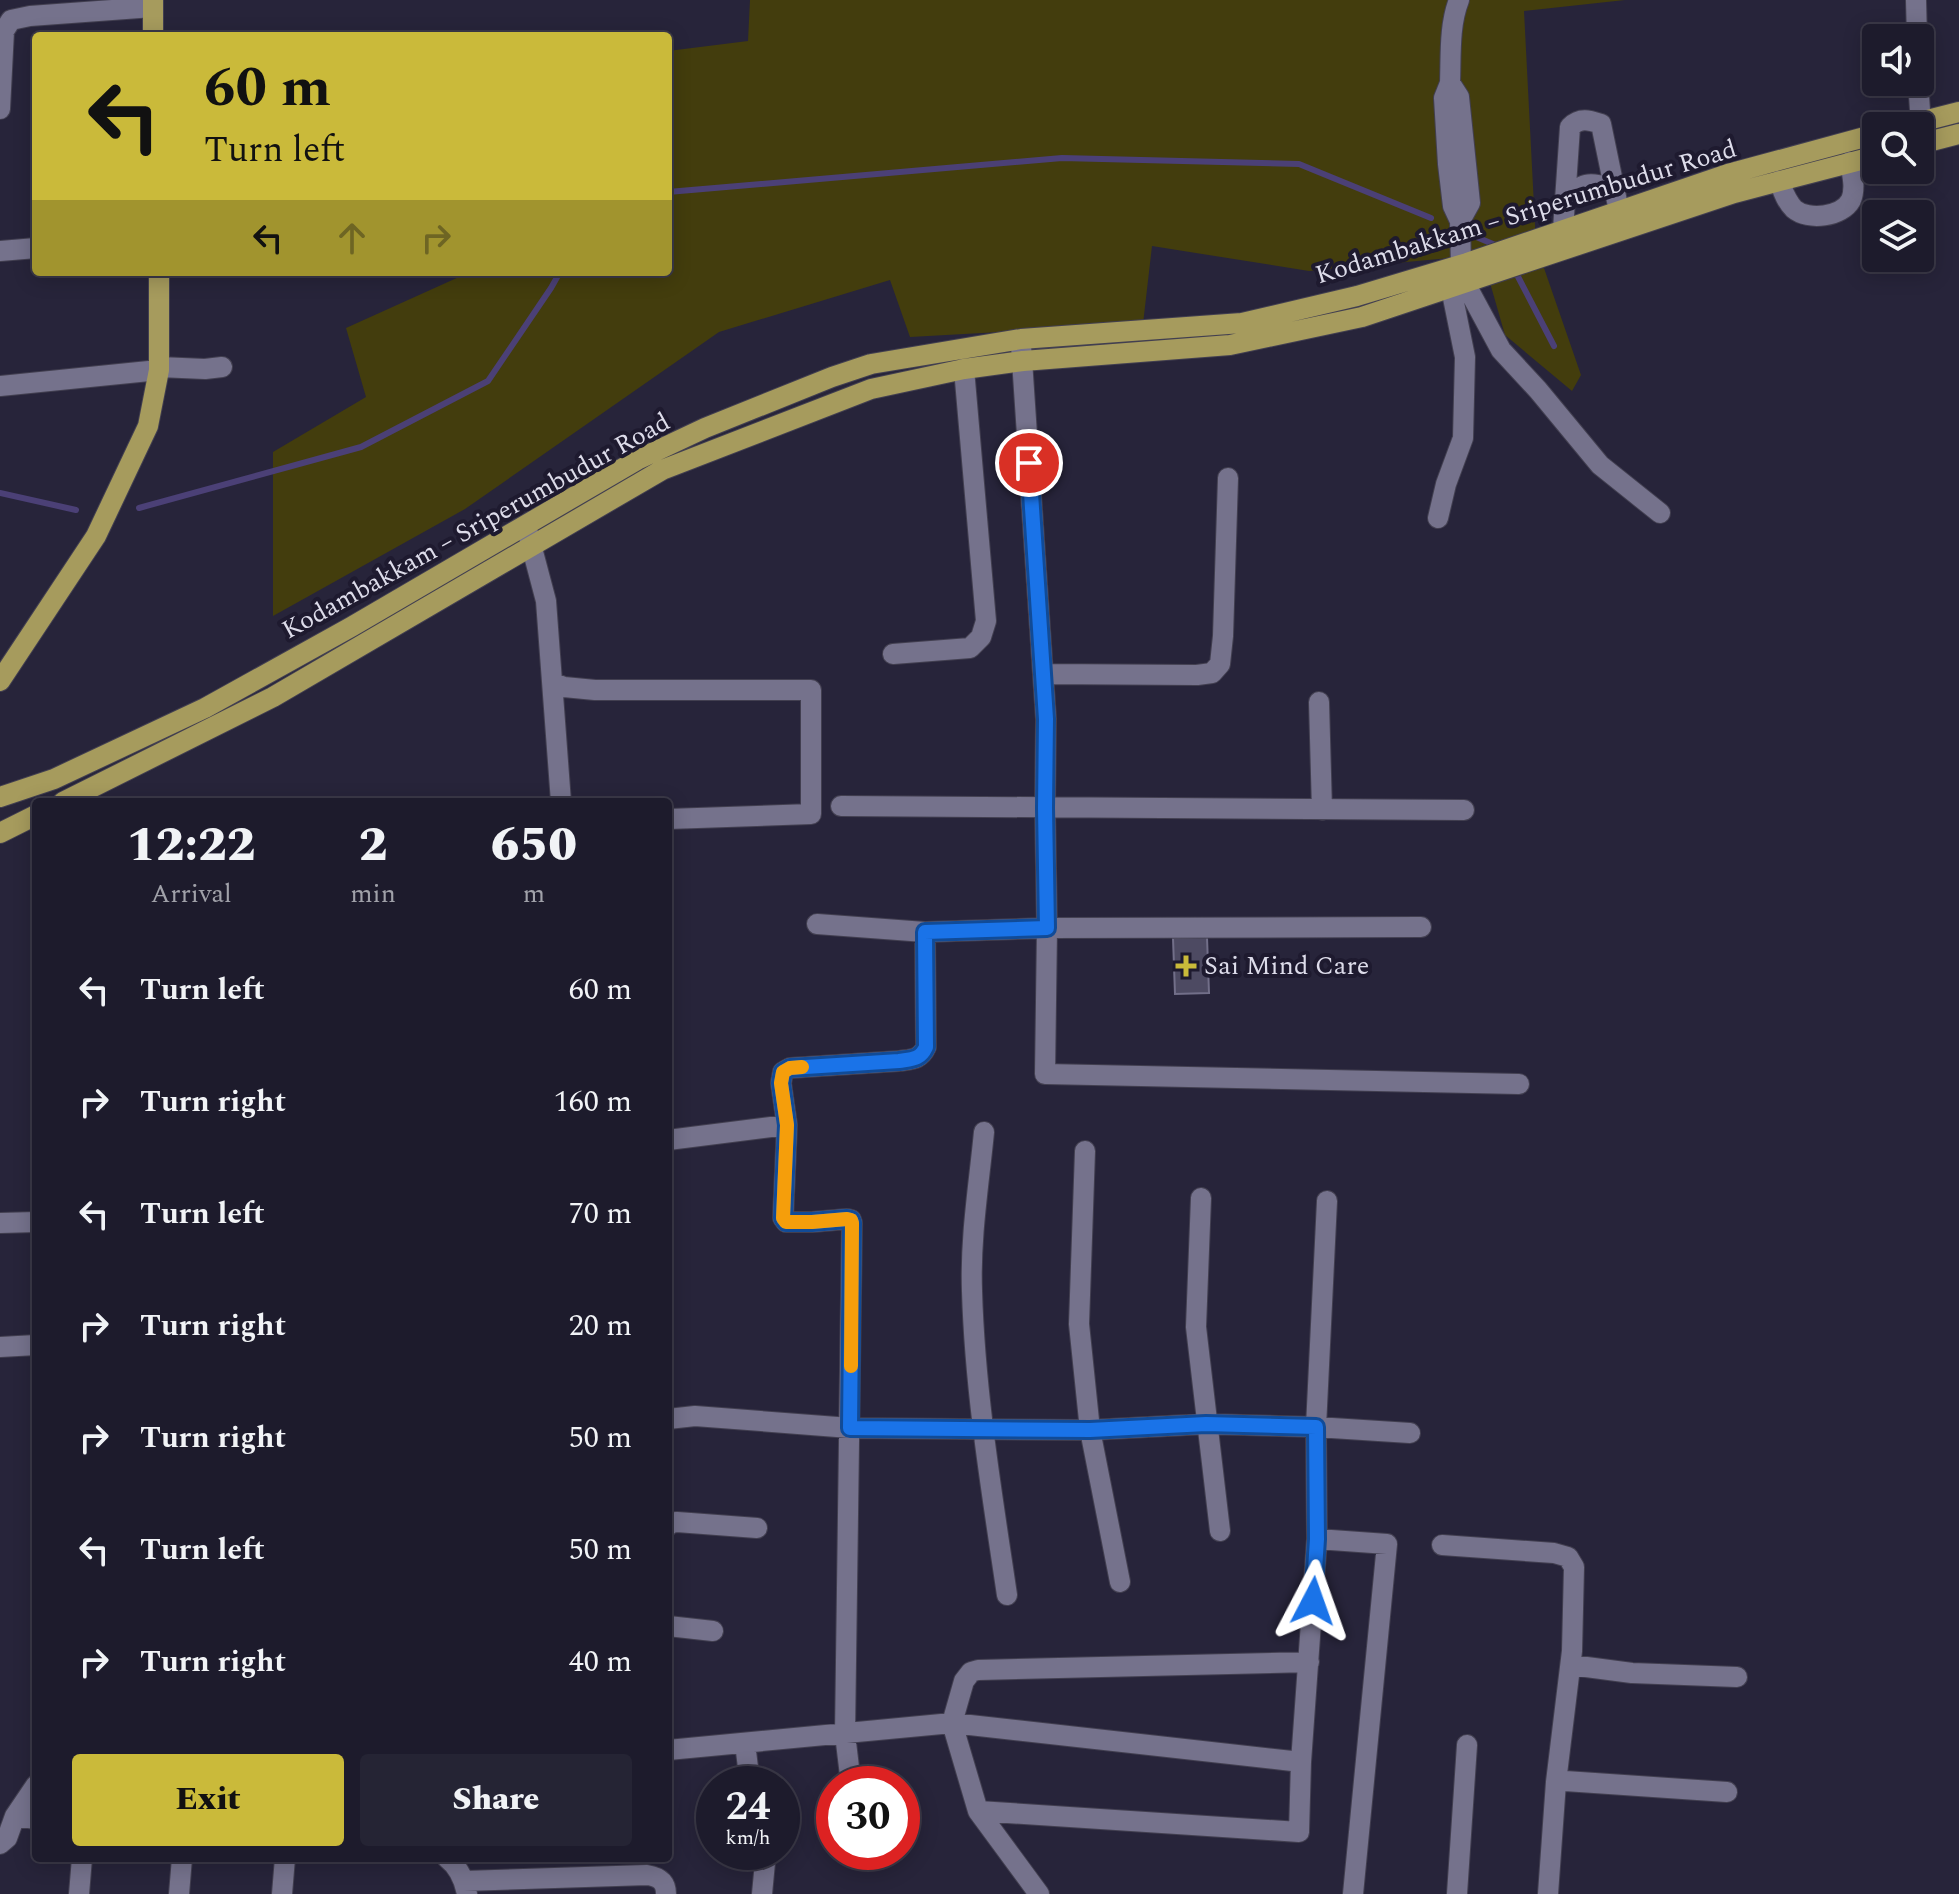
<!DOCTYPE html>
<meta charset="utf-8">
<style>
:root{--surface:#1d1b2c;--page:#252434;--text:#f1f3f6;--muted:#a0a1a9;--line:#3b3948;--accent:#caba3a}
body{margin:0;font-family:Spectral,serif;background:var(--page);color:var(--text);height:100vh;display:flex;flex-direction:column;font-size:30px;white-space:nowrap}
*{box-sizing:border-box;margin:0}
p{font-size:26px;color:var(--muted)}
.icon{flex:none;width:44px;height:44px;fill:none;stroke:currentColor;stroke-width:2;stroke-linecap:round;stroke-linejoin:round}
.map{position:relative;flex:1;overflow:hidden}
.sheet{position:absolute;left:32px;top:798px;width:640px;height:1064px;display:flex;flex-direction:column;background:var(--surface);border-radius:8px;box-shadow:0 4px 20px #0003,0 0 0 2px var(--line)}
.sheet>*{flex:none}
.hud{position:absolute;left:32px;top:32px;width:640px;height:244px;border-radius:8px;box-shadow:0 4px 20px #0003,0 0 0 2px var(--line);background:#caba3a;color:#111;overflow:hidden}
.buttons{position:absolute;left:1862px;top:24px;display:grid;gap:16px}
.buttons a{display:grid;place-items:center;width:72px;height:72px;border-radius:8px;background:var(--surface);box-shadow:0 4px 20px #0003,0 0 0 2px var(--line);font-size:40px}
.speed{position:absolute;left:696px;top:1766px;display:flex;gap:16px;font-size:40px;font-weight:700;text-align:center}
.speed>*{display:grid;place-content:center;width:104px;height:104px;border-radius:50%;background:var(--surface);box-shadow:0 4px 20px #0003,0 0 0 2px var(--line);line-height:1}
.speed small{font-size:20px;font-weight:400}
.speed .limit{border:12px solid #d22;background:#fff;color:#111}
.pin{position:absolute;display:grid;place-items:center;width:68px;height:68px;color:#fff;margin:-34px;border:4px solid #fff;border-radius:50%;box-shadow:0 2px 8px #0007}
.me{position:absolute;width:88px;margin:-44px;rotate:4deg;stroke-linejoin:round;filter:drop-shadow(0 0 6px #0008)}
.turn{display:flex;align-items:center;gap:28px;height:168px;padding:0 40px;font-size:36px}
.turn .icon{width:104px;height:104px;stroke-width:2.5}
.turn b{display:block;font-size:56px;line-height:68px}
.lanes{display:flex;align-items:center;height:76px;padding:0 40px;background:#0003;justify-content:center;gap:40px;direction:ltr}
.lanes .off{opacity:.35}
.eta{display:flex;justify-content:space-evenly;align-items:center;height:136px;text-align:center}
.eta b{font-size:48px;font-weight:800;line-height:56px}
.cta{display:flex;gap:16px;margin-top:auto;padding:16px 40px}
.cta a{flex:1;height:92px;border-radius:8px;background:var(--accent);color:#111;font-size:32px;font-weight:800;line-height:92px;text-align:center}
.cta a+a{background:var(--page);color:var(--text)}
ul{padding:0;list-style:none}
li{display:flex;align-items:center;gap:24px;height:112px;padding:0 40px}
li div{flex:1}
li b{display:block;font-size:30px}
li em{font-style:normal}
.map>svg:first-child{display:block}
.green{fill:#433d0d}
.lines{fill:none;stroke-linecap:round;stroke-linejoin:round}
.stream{stroke:#4b4076;stroke-width:6}
.building{fill:#4d4a62;stroke:#726f89;stroke-width:2}
.minor-casing{stroke:#423f50;stroke-width:22}
.major-casing{stroke:#423f50;stroke-width:22}
.minor{stroke:#75728c;stroke-width:20}
.major{stroke:#a69b5d;stroke-width:20}
.route-casing{stroke:#114b97;stroke-width:20}
.route{stroke:#1a73e8;stroke-width:14}
.slow{stroke:#f59e0b;stroke-width:14}
.poi-dot{fill:#caba3a;stroke:#1e1a2f;stroke-width:3}
.labels{text-anchor:middle;dominant-baseline:central;stroke-width:8;stroke-linejoin:round;paint-order:stroke}
.street-label{font-size:26px;fill:#dddcea;stroke:#1e1a2f}
.poi-label{font-size:26px;fill:#dddcea;stroke:#1e1a2f;text-anchor:start}
</style>
<div class="map">
<svg width="1959" height="1894" viewBox="0 0 1959 1894">
<rect width="100%" height="100%" fill="#27243a"/>
<path class="green" d="M750,0H1625L1524,11L1536,245L1581,375L1572,391L1505,335L1482,255L1309,271L1152,246L1143,324L910,337L890,280L719,332L465,509L273,616V452L366,397L346,328L470,272H668V51L748,41Z"/>
<g class="lines">
<path class="stream" d="M668,192L1062,158L1299,164L1431,218
M1474,236L1500,247
M1514,269L1554,346
M0,493L76,510
M139,508L361,447L488,381L551,288L560,272"/>
</g>
<path class="building" d="M1207,937L1209,993L1175,994L1173,938Z"/>
<g class="lines">
<g class="minor-casing">
<path id="minor" d="M1916,0L1917,38
M1918,82L1922,139
M1450,83C1451,56 1449,25 1459,0
M0,109L4,31L11,20L30,16L153,7
M1779,181C1783,191 1786,201 1794,209C1808,221 1842,217 1851,200C1856,188 1852,174 1850,162
M1565,203C1581,180 1589,182 1615,189
M1460,221L1470,203L1459,97L1450,83L1444,98L1448,164L1453,206L1460,221L1461,265
M1563,230L1570,127C1580,117 1589,120 1601,124L1619,211
M0,251L36,248
M1465,283L1501,350L1538,390L1600,465L1660,513
M1021,345L1046,719L1045,808L1047,928L1045,1074L1519,1084
M159,367L205,369L222,367
M0,386L159,370
M1438,518L1446,484L1463,438L1465,357L1451,288
M528,533L546,601L561,802
M893,654L970,648L981,637L986,621L964,369
M1043,674L1197,675L1212,673L1220,664L1223,636L1228,478
M554,683L564,687L595,690H811V814L668,819
M1319,702L1322,810
M841,806L1464,810
M817,924L925,932
M984,1132C979,1184 970,1238 972,1291C975,1393 992,1494 1007,1595
M668,1140L787,1125
M1085,1151L1079,1324L1090,1430L1120,1582
M1201,1198L1196,1327L1220,1531
M0,1223L36,1222
M0,1347L36,1345
M668,1419L695,1416L850,1428L1090,1430L1206,1424L1316,1427L1410,1433
M668,1526L670,1523L677,1522L757,1528
M1317,1539L1387,1544L1353,1894
M1442,1545L1554,1553L1568,1557L1574,1567L1572,1651L1556,1782L1548,1894
M668,1626L713,1631
M1571,1665L1632,1673L1737,1677
M745,1743L750,1784
M668,1750L952,1723L1301,1762
M1556,1782L1565,1781L1727,1792
M851,1784L845,1734L852,1223L851,1220L847,1219L812,1222H786L783,1218L787,1125L781,1083L783,1072L790,1068L899,1061C912,1059 920,1060 926,1047L925,932L1047,928L1421,927
M978,1811L1299,1832L1301,1762L1317,1539L1316,1427L1327,1201
M15,1816L36,1819
M0,1844L7,1838L15,1816L36,1785
M447,1858C459,1867 464,1879 467,1894
M464,1881L647,1875C659,1877 666,1881 666,1894
M79,1894L82,1858
M179,1894L182,1858
M282,1894L285,1858
M762,1894L766,1852
M1039,1894L978,1811L952,1723L964,1681L971,1672L978,1670L1309,1662
M1457,1894L1467,1745"/>
</g>
<g class="major-casing">
<path id="major" d="M153,0V36
M1904,126L1959,112
M1920,144L1959,134
M0,681L96,536L148,426L159,370V272
M0,797L54,779L205,708L351,627L637,460L705,428L832,377L871,364L1021,339L1242,323L1357,296L1467,263L1728,174L1876,134
M63,802L273,697L662,470L871,389L964,369L1023,361L1230,345L1362,317L1734,193L1876,156
M0,833L36,815"/>
</g>
<use href="#minor" class="minor"/>
<use href="#major" class="major"/>
</g>
<g class="lines">
<g class="route-casing">
<path id="route" d="M1029,463L1046,719L1045,808L1047,928L925,932L926,1047C920,1060 912,1059 899,1061L790,1068L783,1072L781,1083L787,1125L783,1218L786,1222H812L847,1219L851,1220L852,1223L850,1428L1090,1430L1206,1424L1316,1427L1317,1539L1313,1601"/>
</g>
<use href="#route" class="route"/>
<path class="slow" d="M802,1067L790,1068L783,1072L781,1083L787,1125L783,1218L786,1222H812L847,1219L851,1220L852,1223L851,1366"/>
</g>
<path class="poi-dot" d="M1182 954h8v8h8v8h-8v8h-8v-8h-8v-8h8z"/>
<g class="labels">
<g class="street-label">
<text transform="translate(1526 212) rotate(-17)">Kodambakkam – Sriperumbudur Road</text>
<text transform="translate(476 526) rotate(-29)">Kodambakkam – Sriperumbudur Road</text>
</g>
<g class="poi-label">
<text x="1204" y="966">Sai Mind Care</text>
</g>
</g>
</svg>
<div class="buttons">
<a><svg class="icon" aria-label="sound" viewBox="0 0 24 24"><path d="M4 9h4l5-4v14l-5-4H4zM17 9q2 3 0 6"/></svg></a>
<a><svg class="icon" aria-label="search" viewBox="0 0 24 24"><circle cx="10" cy="10" r="6"/><path d="M15 15l6 6"/></svg></a>
<a><svg class="icon" aria-label="layers" viewBox="0 0 24 24"><path d="M12 4l9 5-9 5-9-5zM3 14l9 5 9-5"/></svg></a>
</div>
<div class="speed"><div>24<small>km/h</small></div><div class="limit">30</div></div>
<div class="pin" style="left:1029px;top:463px;background:#d93025"><svg class="icon" aria-label="arrive" viewBox="0 0 24 24"><path d="M6 21V4h12l-3 4 3 4H6"/></svg></div>
<svg class="me" style="left:1313px;top:1601px" viewBox="-20 -20 40 40"><path d="M0-17L14 15 0 8-14 15z" fill="#1a73e8" stroke="#fff" stroke-width="4"/></svg>
<div class="hud">
<div class="turn"><svg class="icon" aria-label="left" viewBox="0 0 24 24"><path d="M17 20v-9H6M10 6l-5 5 5 5"/></svg><div><b>60 m</b>Turn left</div></div>
<div class="lanes"><svg class="icon" aria-label="left" viewBox="0 0 24 24"><path d="M17 20v-9H6M10 6l-5 5 5 5"/></svg><svg class="icon off" aria-label="ahead" viewBox="0 0 24 24"><path d="M12 20V5M6 11l6-6 6 6"/></svg><svg class="icon off" aria-label="right" viewBox="0 0 24 24"><path d="M7 20v-9h11M14 6l5 5-5 5"/></svg></div>
</div>
<section class="sheet">
<div class="eta">
<div><b>12:22</b><p>Arrival</p></div>
<div><b>2</b><p>min</p></div>
<div><b>650</b><p>m</p></div>
</div>
<ul>
<li><svg class="icon" aria-label="left" viewBox="0 0 24 24"><path d="M17 20v-9H6M10 6l-5 5 5 5"/></svg><div><b>Turn left</b></div><em>60 m</em></li>
<li><svg class="icon" aria-label="right" viewBox="0 0 24 24"><path d="M7 20v-9h11M14 6l5 5-5 5"/></svg><div><b>Turn right</b></div><em>160 m</em></li>
<li><svg class="icon" aria-label="left" viewBox="0 0 24 24"><path d="M17 20v-9H6M10 6l-5 5 5 5"/></svg><div><b>Turn left</b></div><em>70 m</em></li>
<li><svg class="icon" aria-label="right" viewBox="0 0 24 24"><path d="M7 20v-9h11M14 6l5 5-5 5"/></svg><div><b>Turn right</b></div><em>20 m</em></li>
<li><svg class="icon" aria-label="right" viewBox="0 0 24 24"><path d="M7 20v-9h11M14 6l5 5-5 5"/></svg><div><b>Turn right</b></div><em>50 m</em></li>
<li><svg class="icon" aria-label="left" viewBox="0 0 24 24"><path d="M17 20v-9H6M10 6l-5 5 5 5"/></svg><div><b>Turn left</b></div><em>50 m</em></li>
<li><svg class="icon" aria-label="right" viewBox="0 0 24 24"><path d="M7 20v-9h11M14 6l5 5-5 5"/></svg><div><b>Turn right</b></div><em>40 m</em></li>
</ul>
<div class="cta"><a>Exit</a><a>Share</a></div>
</section>
</div>
